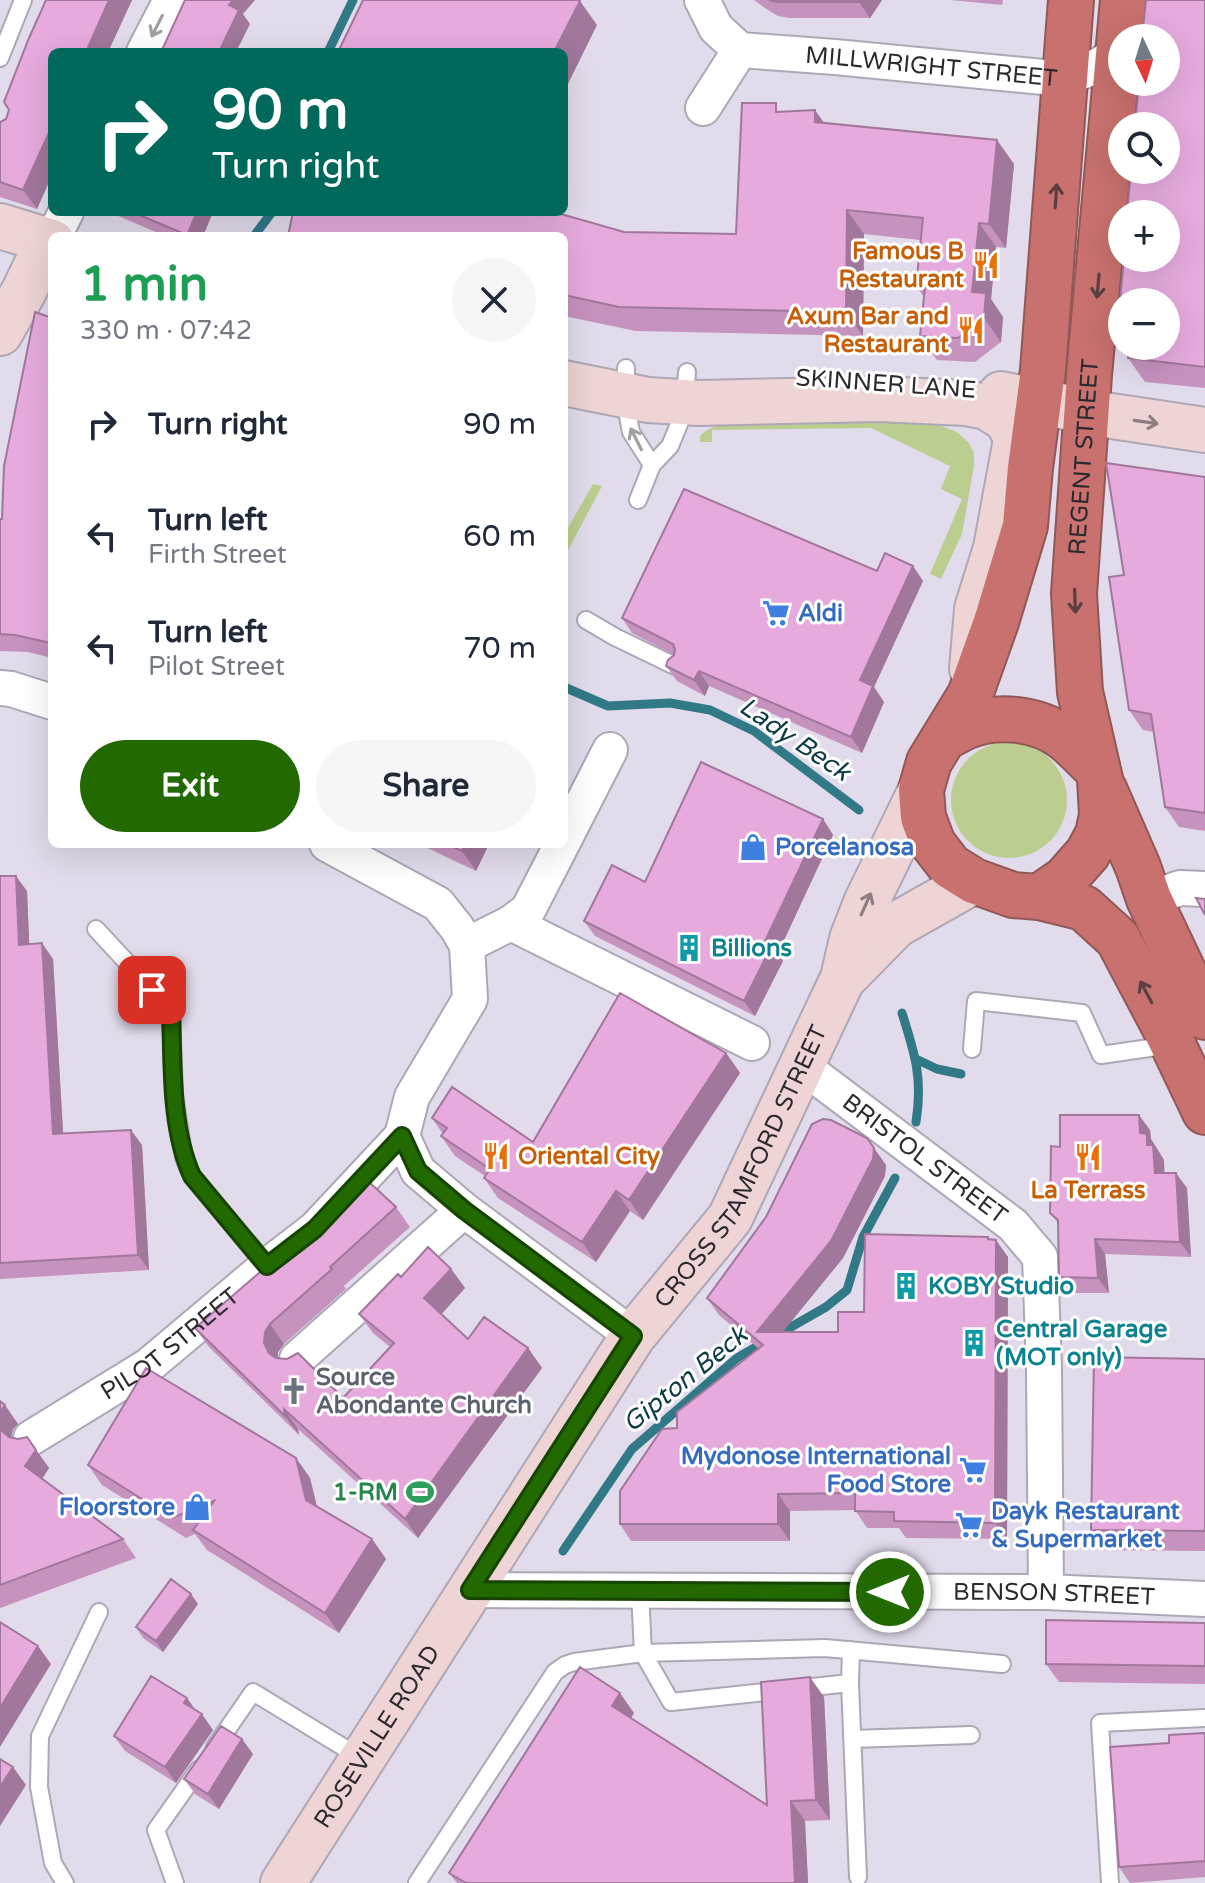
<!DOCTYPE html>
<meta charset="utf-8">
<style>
:root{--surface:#fff;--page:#f6f6f7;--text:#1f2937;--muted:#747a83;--accent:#226901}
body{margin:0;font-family:"Varela Round",sans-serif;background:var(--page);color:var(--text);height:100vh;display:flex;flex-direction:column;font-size:30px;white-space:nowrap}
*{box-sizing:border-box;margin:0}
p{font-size:26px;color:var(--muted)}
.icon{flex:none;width:44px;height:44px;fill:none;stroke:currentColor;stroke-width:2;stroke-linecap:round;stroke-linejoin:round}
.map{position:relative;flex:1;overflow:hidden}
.panel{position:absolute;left:48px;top:232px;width:520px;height:616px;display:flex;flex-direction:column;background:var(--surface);border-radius:12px;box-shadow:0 8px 32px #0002}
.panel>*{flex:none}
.banner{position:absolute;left:48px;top:48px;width:520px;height:168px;border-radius:12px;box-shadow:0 8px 32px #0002;background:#00695c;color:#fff;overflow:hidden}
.needle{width:52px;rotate:176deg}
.fabs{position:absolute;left:1108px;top:24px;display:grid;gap:16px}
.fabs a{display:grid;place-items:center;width:72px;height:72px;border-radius:50%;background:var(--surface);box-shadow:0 8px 32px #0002;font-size:40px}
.pin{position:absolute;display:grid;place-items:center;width:68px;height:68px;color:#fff;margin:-34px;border-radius:16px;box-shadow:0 4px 12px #0006}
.me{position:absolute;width:88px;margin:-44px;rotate:270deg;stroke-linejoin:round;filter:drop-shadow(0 0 6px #0008)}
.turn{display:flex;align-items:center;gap:28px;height:168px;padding:0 32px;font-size:36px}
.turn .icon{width:104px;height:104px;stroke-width:2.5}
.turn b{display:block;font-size:56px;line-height:68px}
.round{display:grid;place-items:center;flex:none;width:84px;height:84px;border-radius:42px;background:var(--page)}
.summary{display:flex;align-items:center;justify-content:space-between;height:136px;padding:0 32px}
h1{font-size:48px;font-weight:800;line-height:60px;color:#1e9e55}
.cta{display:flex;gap:16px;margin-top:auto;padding:16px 32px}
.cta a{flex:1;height:92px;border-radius:48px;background:var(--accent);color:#fff;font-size:32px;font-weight:800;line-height:92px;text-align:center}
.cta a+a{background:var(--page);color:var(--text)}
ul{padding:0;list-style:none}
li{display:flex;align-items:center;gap:24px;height:112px;padding:0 32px}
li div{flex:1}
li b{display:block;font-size:30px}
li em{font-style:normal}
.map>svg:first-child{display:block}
.green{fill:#bbce90}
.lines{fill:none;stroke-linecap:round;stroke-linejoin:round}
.stream{stroke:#317987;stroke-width:9}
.lane-casing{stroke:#ada7b6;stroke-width:20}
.street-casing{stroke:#ada7b6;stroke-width:38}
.secondary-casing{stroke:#ada7b6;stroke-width:48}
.highway-casing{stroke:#915858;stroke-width:48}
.lane{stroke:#fff;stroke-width:16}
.street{stroke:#fff;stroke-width:34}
.secondary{stroke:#eed4d4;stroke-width:44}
.highway{stroke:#c8716e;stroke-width:44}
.wall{fill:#c692be}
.shaded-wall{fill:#a1779b}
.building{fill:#e6aadd;stroke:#a1779b;stroke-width:2}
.oneway{stroke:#a09fa1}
.oneway2{stroke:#5b3f42}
.oneway3{stroke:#8d7e82}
.route-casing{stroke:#164401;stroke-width:20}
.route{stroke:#226901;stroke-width:14}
.labels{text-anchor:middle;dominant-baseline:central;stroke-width:6;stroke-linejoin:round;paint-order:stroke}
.street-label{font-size:24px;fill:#2c292f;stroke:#fff}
.food-label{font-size:24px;font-weight:bold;fill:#c56008;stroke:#fff;text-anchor:end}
.shop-label{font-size:24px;font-weight:bold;fill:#366cbe;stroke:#fff;text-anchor:start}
.culture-label{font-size:24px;font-weight:bold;fill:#0d838f;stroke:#fff;text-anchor:start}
.worship-label{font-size:24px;font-weight:bold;fill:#5b616d;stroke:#fff;text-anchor:start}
.leisure-label{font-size:24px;font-weight:bold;fill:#27864d;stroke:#fff;text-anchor:end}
.water-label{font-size:26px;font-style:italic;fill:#0f3d46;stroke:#fff}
</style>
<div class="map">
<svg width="1205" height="1883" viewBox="0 0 1205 1883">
<rect width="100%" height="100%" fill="#e1dbeb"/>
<path class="green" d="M891,419L931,422L957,432L969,443L974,453V466L962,534L941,579L930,574L962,499L941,489L950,466L871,428L712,430V442H700V436C711,425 724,424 739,422Z
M593,484L602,486L564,558V535Z
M951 800a58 58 0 1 1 116 0a58 58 0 1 1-116 0Z"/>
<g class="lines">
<path class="stream" d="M328,52L353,0
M254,236L272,212
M564,687L608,706L670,703L710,710L754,731L859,810
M902,1013C915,1054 923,1079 916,1122
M916,1059L937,1069L961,1074
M563,1551L632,1449L737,1358L826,1307L847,1290L863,1237L895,1178"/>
<g class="lane-casing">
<path id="lane" d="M0,58L23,0
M626,368V406L631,432L652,465L670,446L684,412L687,372
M638,500L652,465
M586,620L615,637L675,666
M96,929L171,1010L174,1095L184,1158L192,1176L267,1266
M972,1049L976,1001L1082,1013L1101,1055L1170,1045
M640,1591L643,1653L825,1648L1002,1664
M850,1683L858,1877
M852,1739L971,1735
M215,1747L253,1692L361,1758
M65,1883L53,1863L39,1787L40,1736L99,1612
M175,1883L156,1830L199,1769
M417,1883L555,1672L565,1665L574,1662L643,1653L671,1702L850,1683L851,1650
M1110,1883L1100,1723L1205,1718"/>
</g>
<g class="street-casing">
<g id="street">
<path id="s1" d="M702,0L716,28L740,50L835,57L1064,79L1099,65L1118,53"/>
<path d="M144,52L171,0"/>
<path d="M703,108L740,50"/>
<path d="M48,241L60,224L66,212"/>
<path d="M0,688L11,689L52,702"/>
<path d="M564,840L610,750"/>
<path d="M327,844L438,904L457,928L467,945L511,923L752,1043"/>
<path d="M1149,899L1180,888L1205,889"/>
<path d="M511,923L528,910L562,844"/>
<path id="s2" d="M802,1066L1013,1225L1040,1257L1044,1369L1046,1592"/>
<path d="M402,1136L418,1171L464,1210L633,1336"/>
<path d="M297,1359L464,1210"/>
<path id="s3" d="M31,1438L148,1366L267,1266L315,1229L402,1136L412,1097L470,999L467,945"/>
<path id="s4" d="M470,1590L1046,1592L1205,1599"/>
</g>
</g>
<g class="secondary-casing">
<g id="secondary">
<path d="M0,226L52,242"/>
<path d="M0,333L24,291L48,241"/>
<path d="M564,383L648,400L699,403L879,399L966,403L986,407L1006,419L1015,435V445L996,548L977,609L972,669"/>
<path d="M1001,394L1105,415L1205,430"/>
<path d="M845,977L896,925L974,881"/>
<path id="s5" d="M283,1883L633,1336L730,1218L843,978L852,939L866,903L921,790"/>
</g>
</g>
<g class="highway-casing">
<g id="highway">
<path d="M1071,0L1043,370L1030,468L1025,526L996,622L970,695L929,762L921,790L923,817L933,844L950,866L974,881L1013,895L1039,897L1084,908L1118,939L1164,1026L1205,1112"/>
<path d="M945,737C952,734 960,729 967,726C998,714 1038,718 1064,738C1076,747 1086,759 1097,769"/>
<path d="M1104,789L1138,867L1149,899L1205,1017"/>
<path id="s6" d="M1039,897L1065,879L1088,853L1098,834L1102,815L1100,779L1080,692L1074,594L1089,375L1123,0"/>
</g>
</g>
<use href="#lane" class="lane"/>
<use href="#street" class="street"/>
<use href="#secondary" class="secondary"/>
<use href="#highway" class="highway"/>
</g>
<path class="wall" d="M46,0H132L108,52H52V175L37,209L0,197V122L6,119Z
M754,0H882L870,18H789L778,16L768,10Z
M950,0H1003L1002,5Z
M1146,0H1205V388L1145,382L1128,358L1129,349L1127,346H1166V302H1122V338L1117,332L1124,258H1166V214H1127L1131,170H1166V126H1135L1139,82H1166V38H1142Z
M782,111L825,123L1014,164L1006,248L996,247L991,299L1003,317L1001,342L975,362L937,360L920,336L924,297L916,286L920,240L864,234L863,336L636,331L564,316V236L293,212H562V214L624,232L736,234Z
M109,212H213L203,236H165Z
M52,318V658L28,652L0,651V519H2Z
M1205,477V831L1179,827L1165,807L1154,732L1143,730L1129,710L1124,575Z
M913,566L923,581L874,687L884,702L862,753L709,686L705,696L677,681L666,666L674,655L632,633L622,618Z
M823,819L833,835L778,953L783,961L755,1016L595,936L584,921L645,882Z
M419,844H489L476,871Z
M0,876L27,891L29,944L53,959L63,1133L142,1145L149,1270L0,1279Z
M726,1053L740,1073L643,1220L630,1211L596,1262L498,1198L484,1178L485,1176L455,1156L441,1136L443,1134L432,1118L533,1142Z
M1150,1130L1151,1139L1164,1160V1173L1187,1188L1191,1257L1105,1254L1109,1293H1069L1059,1277L1058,1223L1050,1213L1060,1147Z
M886,1165L885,1176L843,1258L782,1332H838L864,1312L990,1240L1008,1257L1007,1539L906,1538L899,1528H867L855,1510L790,1511V1541H631L620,1524L677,1428L759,1349L719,1315L707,1298Z
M396,1207L410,1227L344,1286L346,1289L284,1344L278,1352V1358L343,1398L390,1347L373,1333L359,1314L401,1277L451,1269L465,1288L441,1314L468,1339L528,1348L542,1368L418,1538L298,1429L299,1435L209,1347L195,1328Z
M1205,1359V1551L1105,1550L1091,1530Z
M0,1401L18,1424L13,1429L11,1438L18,1439L27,1437L49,1468L42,1479L123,1539L136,1558L0,1608Z
M296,1458L310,1478L317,1506L372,1539L386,1559L339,1633L207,1550L195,1534L186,1538L102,1485L88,1465Z
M198,1604L163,1652L143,1638L136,1627Z
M1205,1623V1684L1059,1682L1046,1664Z
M824,1697L830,1820L805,1821L808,1883H457L449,1873L634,1713L631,1718L767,1805Z
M187,1698L195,1710L213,1730L176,1783L125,1751L114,1736Z
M1205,1733V1877L1130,1883L1119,1867L1169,1743Z
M253,1754L219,1809L195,1794L184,1779Z"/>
<path class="shaded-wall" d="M109,0H132L108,52H86Z
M233,0H255L243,14L250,24L236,52H219L229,5Z
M860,0H882L870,18L859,2Z
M580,1L597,25L564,92V52H554Z
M815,110L832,134L815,122Z
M52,126V175L37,209L23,190Z
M997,140L1014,164L1006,248L989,224Z
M564,185L568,190L564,206Z
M847,210L864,234L863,336L846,312Z
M197,212H213L203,236H188Z
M979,223L996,247L991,299L1003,317L1001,342L984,318L972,292Z
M913,566L923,581L874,687L884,702L862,753L851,737L860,680Z
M699,671L709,686L705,696L694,680Z
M823,819L833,835L778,953L783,961L755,1016L744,1001L765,941Z
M465,844H489L476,871L462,851Z
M16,876L27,891L30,960L19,945Z
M42,943L53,959L64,1149L53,1134Z
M726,1053L740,1073L643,1220L629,1200Z
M1139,1115L1150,1130L1151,1139L1164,1160L1165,1188L1155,1173L1140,1133Z
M131,1130L142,1145L149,1270L138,1255Z
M867,1138L886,1165L885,1176L843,1258L769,1349L757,1332Z
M1176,1173L1187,1188L1191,1257L1180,1242Z
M616,1191L630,1211L596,1262L582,1242Z
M988,1237L996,1248V1240L1008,1257L1007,1539L995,1523Z
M1095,1239L1105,1254L1109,1293L1098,1278Z
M451,1269L465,1288L438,1318L424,1298Z
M270,1324L284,1344L278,1352L277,1362L269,1353L264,1343L265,1332Z
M528,1348L542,1368L418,1538L405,1519Z
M5,1405L18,1424L13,1429L11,1438L14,1449L2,1431L0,1426V1411Z
M284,1409L298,1429L299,1435L285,1416Z
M36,1450L49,1468L38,1485L25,1466Z
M296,1458L310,1478L320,1520L306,1500Z
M778,1494L790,1511V1541L778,1524Z
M372,1539L386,1559L339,1633L325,1613Z
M191,1594L198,1604L163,1652L156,1641Z
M38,1646L51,1664L0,1747V1708Z
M810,1677L824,1697L830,1820L816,1800Z
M620,1693L634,1713L626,1726L612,1706Z
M187,1698L198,1714L184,1703Z
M202,1714L213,1730L176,1783L165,1767Z
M242,1739L253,1754L219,1809L208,1794Z
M13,1767L26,1785L0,1826V1787Z
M791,1801L805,1821L808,1883H795Z"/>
<path class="building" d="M46,0H109L86,52H52V126L23,190L0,182V122L6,119L9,110L4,102L29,38Z
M185,0H233L229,5L239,10L219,52H161Z
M363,0H579L580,1L554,52H338Z
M769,0H860L859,2H778Z
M1146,0H1205V367L1128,358L1130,346H1166V302H1122V332H1117L1124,258H1166V214H1127L1131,170H1166V126H1135L1139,82H1166V38H1142Z
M742,103H776V112L815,110V122L997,140L989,224L979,223L972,292L986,293L984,318L958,338L920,336L925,287L916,286L923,218L847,210L846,312L619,307L564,295V236H288L293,212H554L624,232L736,234Z
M132,212H197L187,235Z
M35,312L52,318L51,643L15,635L0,634V519H2L4,466Z
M1106,463L1205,477V813L1165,807L1151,714L1129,710L1109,577L1124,575Z
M684,489L877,571L885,553L913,566L860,680L873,686L851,737L699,671L694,680L666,666L668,660L674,655L675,649L673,644L622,618Z
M701,762L823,819L765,941L772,945L744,1001L584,921L612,865L645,882Z
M446,844H465L462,851Z
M0,876H16L19,945L42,943L53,1134L131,1130L138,1255L0,1263Z
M1196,898L1205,899V915Z
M620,993L726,1053L629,1200L616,1191L582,1242L484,1178L490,1169L441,1136L447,1128L432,1118L452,1087L533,1142Z
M1060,1115H1139L1140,1133L1147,1134V1145H1153L1155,1173H1176L1180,1242L1095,1239L1098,1278L1059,1277L1058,1220L1050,1213L1051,1146L1060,1147Z
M823,1119L831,1120L867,1138L874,1148L873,1159L831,1241L757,1332H838V1312H864L865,1234L988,1237V1239L996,1240L995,1523L894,1521V1512L855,1511V1493L778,1494V1524H620V1491L662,1429L677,1428V1412L763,1345L707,1298L766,1217L812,1124Z
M367,1180L396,1207L330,1267L332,1269L270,1324L265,1332L264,1343L269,1353L276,1358L287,1359L298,1353L343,1398L394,1343L359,1314L398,1274L401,1277L428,1247L451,1269L424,1298L468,1339L484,1317L528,1348L405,1519L284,1409L285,1416L195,1328Z
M1094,1357L1205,1359V1531L1091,1530Z
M146,1368L296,1458L306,1500L372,1539L325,1613L193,1530L214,1501L172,1518L88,1465Z
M0,1401L5,1405L0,1412Z
M0,1426L2,1431L9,1437L18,1439L27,1437L36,1450L25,1466L123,1539L0,1585Z
M171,1579L191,1594L156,1641L136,1627Z
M1046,1620L1205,1623V1666L1046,1664Z
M0,1622L38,1646L0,1708Z
M580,1667L620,1693L612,1706L767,1805L761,1682L810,1677L816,1800L791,1801L795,1883H466L449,1873Z
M151,1676L187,1698L184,1703L202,1714L165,1767L114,1736Z
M221,1726L242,1739L208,1794L184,1779Z
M1205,1733V1861L1119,1867L1110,1747L1169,1743V1735Z
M0,1759L13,1767L0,1787Z"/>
<defs><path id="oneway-shaft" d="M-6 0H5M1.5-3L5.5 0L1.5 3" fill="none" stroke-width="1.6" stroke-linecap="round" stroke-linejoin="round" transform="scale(2)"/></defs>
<g class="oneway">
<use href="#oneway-shaft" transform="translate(157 26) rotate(117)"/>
<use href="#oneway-shaft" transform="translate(636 439) rotate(-117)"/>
</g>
<g class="oneway2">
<use href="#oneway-shaft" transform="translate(1056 196) rotate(-86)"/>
<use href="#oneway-shaft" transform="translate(1098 286) rotate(95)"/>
<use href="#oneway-shaft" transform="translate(1075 601) rotate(88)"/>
<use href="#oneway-shaft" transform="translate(1146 992) rotate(-118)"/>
</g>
<g class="oneway3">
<use href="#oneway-shaft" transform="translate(1146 422) rotate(8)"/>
<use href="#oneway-shaft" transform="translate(866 904) rotate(-66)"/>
</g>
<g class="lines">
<g class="route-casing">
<path id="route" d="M152,990L171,1010C173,1064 170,1127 192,1176L267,1266L315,1229L402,1136L418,1171L464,1210L633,1336L470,1590L890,1592"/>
</g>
<use href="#route" class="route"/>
</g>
<defs>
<g id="restaurant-bare" transform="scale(2.16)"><path d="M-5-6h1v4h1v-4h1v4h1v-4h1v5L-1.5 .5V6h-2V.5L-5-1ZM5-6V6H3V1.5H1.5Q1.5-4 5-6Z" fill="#e8710a" stroke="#fff" stroke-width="2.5" paint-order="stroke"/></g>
<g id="supermarket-bare" transform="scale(2.16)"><path d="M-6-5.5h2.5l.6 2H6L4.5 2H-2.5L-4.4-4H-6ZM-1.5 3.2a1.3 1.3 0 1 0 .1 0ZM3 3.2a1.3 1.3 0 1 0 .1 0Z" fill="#3f7fe0" stroke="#fff" stroke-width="2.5" paint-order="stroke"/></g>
<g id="shop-bare" transform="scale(2.16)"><path d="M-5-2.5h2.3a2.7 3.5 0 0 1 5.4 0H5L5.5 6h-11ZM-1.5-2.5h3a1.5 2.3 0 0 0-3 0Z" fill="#3f7fe0" stroke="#fff" stroke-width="2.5" paint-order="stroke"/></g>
<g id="building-bare" transform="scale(2.16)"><path d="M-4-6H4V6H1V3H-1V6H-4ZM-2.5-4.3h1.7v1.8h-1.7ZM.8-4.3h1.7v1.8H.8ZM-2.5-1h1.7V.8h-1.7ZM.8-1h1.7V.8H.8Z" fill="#0f9aa8" stroke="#fff" stroke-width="2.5" paint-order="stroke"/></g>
<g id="church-bare" transform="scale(2.16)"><path d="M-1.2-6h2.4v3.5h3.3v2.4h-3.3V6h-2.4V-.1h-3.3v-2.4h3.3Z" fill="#6b7280" stroke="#fff" stroke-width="2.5" paint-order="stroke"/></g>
<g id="stadium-bare" transform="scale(2.16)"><path d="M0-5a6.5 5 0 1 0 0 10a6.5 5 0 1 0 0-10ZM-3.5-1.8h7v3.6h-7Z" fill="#2e9e5b" stroke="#fff" stroke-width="2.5" paint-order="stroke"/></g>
</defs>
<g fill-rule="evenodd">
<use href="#restaurant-bare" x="986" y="265"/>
<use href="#restaurant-bare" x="971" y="330"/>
<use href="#supermarket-bare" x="776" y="613"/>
<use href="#shop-bare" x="753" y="847"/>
<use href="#building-bare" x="689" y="948"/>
<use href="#restaurant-bare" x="496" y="1156"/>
<use href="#restaurant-bare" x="1088" y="1157"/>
<use href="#building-bare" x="906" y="1286"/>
<use href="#building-bare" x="974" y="1343"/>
<use href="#church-bare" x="294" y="1391"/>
<use href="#supermarket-bare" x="973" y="1470"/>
<use href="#stadium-bare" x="420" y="1492"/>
<use href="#shop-bare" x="197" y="1507"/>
<use href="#supermarket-bare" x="969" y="1525"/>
</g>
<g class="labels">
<g class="street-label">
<text stroke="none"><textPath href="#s1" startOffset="256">MILLWRIGHT STREET</textPath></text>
<text transform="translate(886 384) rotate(4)">SKINNER LANE</text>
<text stroke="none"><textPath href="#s6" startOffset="468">REGENT STREET</textPath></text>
<text stroke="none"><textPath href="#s2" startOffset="154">BRISTOL STREET</textPath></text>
<text stroke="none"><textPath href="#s5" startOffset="852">CROSS STAMFORD STREET</textPath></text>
<text stroke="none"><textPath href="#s3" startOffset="168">PILOT STREET</textPath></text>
<text stroke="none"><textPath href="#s4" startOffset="584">BENSON STREET</textPath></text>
<text stroke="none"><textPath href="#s5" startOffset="174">ROSEVILLE ROAD</textPath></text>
</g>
<g class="food-label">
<text x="964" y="251">Famous B<tspan x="964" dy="28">Restaurant</tspan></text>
<text x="949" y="316">Axum Bar and<tspan x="949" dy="28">Restaurant</tspan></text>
<text x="518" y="1156" text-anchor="start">Oriental City</text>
<text x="1088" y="1190" text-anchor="middle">La Terrass</text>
</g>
<g class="shop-label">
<text x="798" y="613">Aldi</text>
<text x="775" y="847">Porcelanosa</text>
<text x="951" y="1456" text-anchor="end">Mydonose International<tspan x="951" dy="28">Food Store</tspan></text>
<text x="175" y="1507" text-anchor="end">Floorstore</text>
<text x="991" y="1511">Dayk Restaurant<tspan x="991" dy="28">&amp; Supermarket</tspan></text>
</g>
<g class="culture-label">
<text x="711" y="948">Billions</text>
<text x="928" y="1286">KOBY Studio</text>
<text x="996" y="1329">Central Garage<tspan x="996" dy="28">(MOT only)</tspan></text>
</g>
<g class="worship-label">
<text x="316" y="1377">Source<tspan x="316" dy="28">Abondante Church</tspan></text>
</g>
<g class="leisure-label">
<text x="398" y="1492">1-RM</text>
</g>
<g class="water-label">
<text transform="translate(795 739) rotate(34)">Lady Beck</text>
<text transform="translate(685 1379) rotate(-39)">Gipton Beck</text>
</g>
</g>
</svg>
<div class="fabs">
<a><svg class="needle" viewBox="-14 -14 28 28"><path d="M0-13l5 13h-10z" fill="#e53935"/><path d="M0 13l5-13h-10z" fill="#747a83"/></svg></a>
<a><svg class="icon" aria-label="search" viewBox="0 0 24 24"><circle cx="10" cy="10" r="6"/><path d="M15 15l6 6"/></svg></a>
<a>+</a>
<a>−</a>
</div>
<div class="pin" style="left:152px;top:990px;background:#d93025"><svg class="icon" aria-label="arrive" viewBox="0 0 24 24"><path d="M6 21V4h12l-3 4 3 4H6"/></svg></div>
<svg class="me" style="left:890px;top:1592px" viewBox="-20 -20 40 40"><circle r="17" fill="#226901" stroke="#fff" stroke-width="3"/><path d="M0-11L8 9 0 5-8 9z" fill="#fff"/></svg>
<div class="banner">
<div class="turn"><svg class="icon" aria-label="right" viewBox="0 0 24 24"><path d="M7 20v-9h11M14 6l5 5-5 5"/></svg><div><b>90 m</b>Turn right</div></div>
</div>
<section class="panel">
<div class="summary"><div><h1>1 min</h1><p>330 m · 07:42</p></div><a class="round"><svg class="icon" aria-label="close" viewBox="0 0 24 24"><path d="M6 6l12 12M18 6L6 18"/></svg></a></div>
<ul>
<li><svg class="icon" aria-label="right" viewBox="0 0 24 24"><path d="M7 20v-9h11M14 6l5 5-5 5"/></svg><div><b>Turn right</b></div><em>90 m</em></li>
<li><svg class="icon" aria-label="left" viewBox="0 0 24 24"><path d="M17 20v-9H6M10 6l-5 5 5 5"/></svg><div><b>Turn left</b><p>Firth Street</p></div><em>60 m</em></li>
<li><svg class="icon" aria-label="left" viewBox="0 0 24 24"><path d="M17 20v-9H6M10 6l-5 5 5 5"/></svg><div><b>Turn left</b><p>Pilot Street</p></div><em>70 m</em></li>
</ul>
<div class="cta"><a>Exit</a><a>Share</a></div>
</section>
</div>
